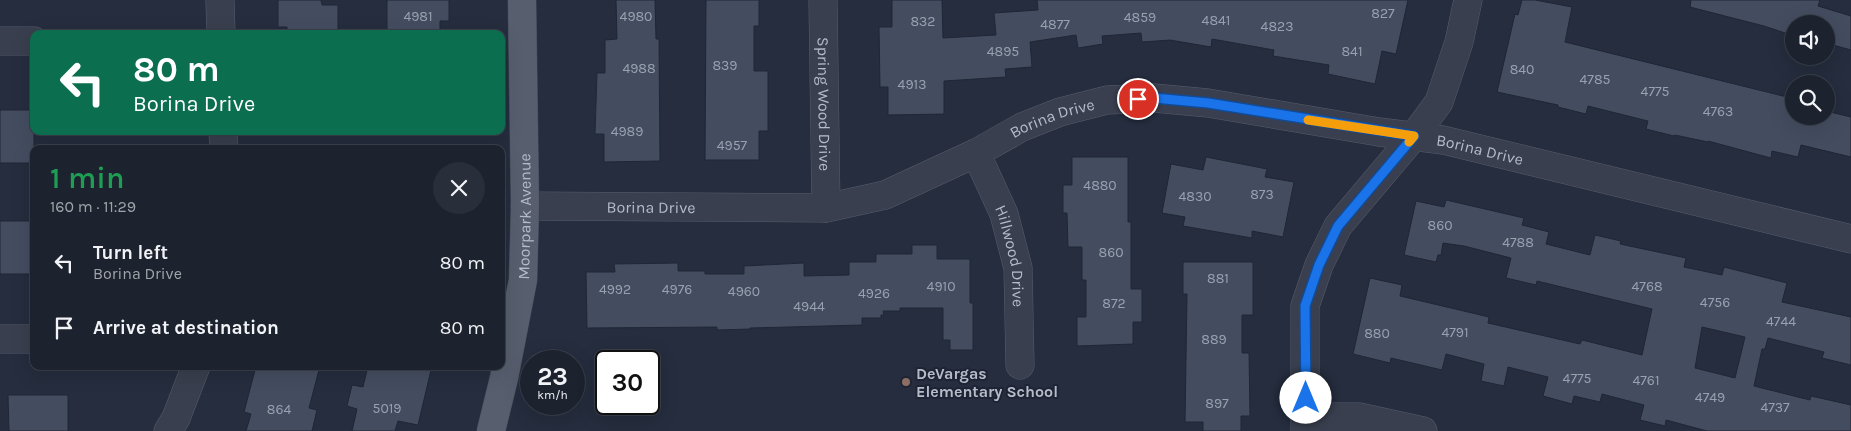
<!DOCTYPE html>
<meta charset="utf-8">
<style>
:root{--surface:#1c222e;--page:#292f3a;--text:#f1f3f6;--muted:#a0a4aa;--line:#3a3f4a}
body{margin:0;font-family:Karla,sans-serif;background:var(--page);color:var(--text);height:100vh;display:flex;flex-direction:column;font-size:19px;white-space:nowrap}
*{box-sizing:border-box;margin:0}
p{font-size:16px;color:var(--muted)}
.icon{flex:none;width:28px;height:28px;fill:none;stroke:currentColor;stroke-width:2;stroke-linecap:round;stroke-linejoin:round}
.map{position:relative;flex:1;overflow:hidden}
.side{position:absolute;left:30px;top:145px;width:475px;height:225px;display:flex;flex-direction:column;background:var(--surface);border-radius:10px;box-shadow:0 5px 20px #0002,0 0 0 1px var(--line)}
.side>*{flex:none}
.guide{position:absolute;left:30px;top:30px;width:475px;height:105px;border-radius:10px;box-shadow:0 5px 20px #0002,0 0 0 1px var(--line);background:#0b6e4f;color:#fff;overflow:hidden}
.buttons{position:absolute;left:1785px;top:15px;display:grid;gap:10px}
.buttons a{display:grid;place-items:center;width:50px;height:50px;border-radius:50%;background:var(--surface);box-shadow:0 5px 20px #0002,0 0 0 1px var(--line);font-size:25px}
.speed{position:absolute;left:520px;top:350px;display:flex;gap:10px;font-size:25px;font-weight:700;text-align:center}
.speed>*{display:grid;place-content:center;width:65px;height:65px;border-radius:50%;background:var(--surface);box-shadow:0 5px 20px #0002,0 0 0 1px var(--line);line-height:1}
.speed small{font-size:12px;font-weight:400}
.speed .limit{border:2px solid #111;border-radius:8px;background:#fff;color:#111}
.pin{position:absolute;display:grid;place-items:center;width:42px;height:42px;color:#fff;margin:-21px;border:2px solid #fff;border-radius:50%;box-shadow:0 1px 5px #0007}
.me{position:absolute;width:55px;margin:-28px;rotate:0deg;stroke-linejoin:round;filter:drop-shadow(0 0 4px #0008)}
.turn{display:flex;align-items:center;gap:18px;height:105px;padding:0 20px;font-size:22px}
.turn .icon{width:65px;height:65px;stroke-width:2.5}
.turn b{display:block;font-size:35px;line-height:42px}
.round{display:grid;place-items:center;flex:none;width:52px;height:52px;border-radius:26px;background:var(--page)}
.overview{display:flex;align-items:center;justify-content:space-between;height:85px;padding:0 20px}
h1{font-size:30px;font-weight:600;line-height:38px;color:#1e9e55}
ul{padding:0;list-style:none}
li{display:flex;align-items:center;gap:15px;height:65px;padding:0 20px}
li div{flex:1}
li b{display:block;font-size:19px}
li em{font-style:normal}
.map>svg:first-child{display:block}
.building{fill:#444d60;stroke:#202635;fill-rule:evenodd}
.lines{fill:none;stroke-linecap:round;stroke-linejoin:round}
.minor-casing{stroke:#575d6c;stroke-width:29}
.major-casing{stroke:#424857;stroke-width:29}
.minor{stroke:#393f4e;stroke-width:28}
.major{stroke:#575e6e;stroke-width:28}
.route-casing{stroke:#114b97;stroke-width:12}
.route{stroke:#1a73e8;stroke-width:9}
.slow{stroke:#f59e0b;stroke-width:9}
.education-dot{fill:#8d6e63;stroke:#1e2434;stroke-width:2}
.labels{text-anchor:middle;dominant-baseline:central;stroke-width:4;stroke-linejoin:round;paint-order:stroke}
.number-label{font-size:14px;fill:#99a0af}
.street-label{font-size:16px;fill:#b5bbc9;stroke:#1e2434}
.poi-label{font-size:16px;font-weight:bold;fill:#b5bbc9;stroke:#1e2434;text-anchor:start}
</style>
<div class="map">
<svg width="1851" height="431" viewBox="0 0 1851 431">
<rect width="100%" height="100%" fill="#252d3e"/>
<path class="building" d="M278,0H321L322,5H338V34H287V27H278Z
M387,0H449V21H440V34H387Z
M616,0H655L656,39H659L660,161L604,162V134H595L597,73H605V40L617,39Z
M706,0H759V26H754V71H768V131H759V160H705Z
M892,0H942L943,38L996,35L994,13L1038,10L1037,0H1408L1396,54L1382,51L1375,84L1328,74L1329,65L1273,56L1274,50L1212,39L1211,47L1170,40L1142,42L1141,33L1102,36L1103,44L1078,48L1076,35L1030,42L1032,67L1005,69L1006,77L944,81V114L888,115V87H880L879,27H892Z
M1522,0H1535L1572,7L1565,42L1791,98L1790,103L1794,104V116H1826V111L1851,117V157L1801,145L1798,157L1772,151L1771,158L1708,141V142L1675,135L1674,136L1646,129L1648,121L1588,106L1586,114L1558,107V105L1497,92L1515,14L1518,15Z
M1691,0H1820L1818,6L1851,16V50L1826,43V24H1794V36L1764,26L1690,7Z
M0,110H34V163H0Z
M1072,157H1128V222H1131V289H1142V322H1133V344L1077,346V317H1086V280H1082V247H1068L1067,213H1063V185H1072Z
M1206,157L1267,169L1265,177L1294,182L1283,237L1252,231V238L1183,226L1185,217L1162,213L1171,164L1203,170Z
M1446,200L1524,218L1522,225L1549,232L1546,244L1590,255L1595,235L1621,241L1620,244L1686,258L1684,267L1722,275L1724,267L1787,283L1782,302L1851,317V365L1822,358L1824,352L1768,338L1765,349H1762L1754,386L1810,400L1811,396L1851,405V431H1707L1666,420L1665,426L1640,420L1644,405L1602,394L1600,402L1574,396L1572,404L1543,396L1548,377L1508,367L1504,386L1481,381L1484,364L1446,354L1442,370L1391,358L1390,363L1353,354L1370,278L1402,285L1400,296L1489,317L1488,323L1580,344L1582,340L1642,355L1652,309L1537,281L1536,285L1506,278L1511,258L1464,246L1443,243L1441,255H1438L1436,262L1404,255L1416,201L1444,207ZM1702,327L1745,337L1735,378L1695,368Z
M0,221H34V274H0Z
M912,245H937V259H970V303H973V350H950V340H943V308H900V311H883L884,315H881V318H862V325L750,328V329L717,330V327L587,328L586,272H615L614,264L678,263V271H705V274H744V266L804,263V276L849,275V262H876V254H912Z
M1183,262H1253V315H1242V353H1249L1250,416H1241V431H1203V422H1185L1187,294H1183Z
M256,366H320L309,408L317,410L312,431H246L251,414L244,412Z
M368,366H414L431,370L418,425L398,421L395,431H352L357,409L347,406L352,385L363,387Z
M8,395H68V431H9Z"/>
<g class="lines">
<g class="minor-casing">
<g id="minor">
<path d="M220,0L221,34"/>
<path id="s1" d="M823,0L826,208"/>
<path d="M0,41H34"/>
<path d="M223,131L224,149"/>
<path id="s2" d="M976,153L1004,214L1018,268L1020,365"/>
<path id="s3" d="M525,206L826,208L885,195L976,153L1022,127L1060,112L1107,100L1154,98L1208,103L1379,132L1443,140L1851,239"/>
<path d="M0,339H34"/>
<path d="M1306,417H1359L1423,431"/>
<path d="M168,431L176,418L196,366"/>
<path d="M1305,431V306L1319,265L1338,226L1414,136L1439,102L1459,42L1468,0"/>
</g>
</g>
<g class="major-casing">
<g id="major">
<path id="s4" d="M491,431L504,378L523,280L525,206L522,0"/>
</g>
</g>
<use href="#minor" class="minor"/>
<use href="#major" class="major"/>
</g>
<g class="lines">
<g class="route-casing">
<path id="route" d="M1138,99L1154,98L1208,103L1414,136L1338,226L1319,265L1305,306L1306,398"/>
</g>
<use href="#route" class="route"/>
<path class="slow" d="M1308,120L1414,136L1409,142"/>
</g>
<circle class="education-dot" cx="906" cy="382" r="5"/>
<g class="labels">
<g class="number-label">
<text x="1383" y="13">827</text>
<text x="418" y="16">4981</text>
<text x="636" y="16">4980</text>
<text x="1140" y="17">4859</text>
<text x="1216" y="20">4841</text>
<text x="923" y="21">832</text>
<text x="1055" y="24">4877</text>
<text x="1277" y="26">4823</text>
<text x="1003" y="51">4895</text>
<text x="1352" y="51">841</text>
<text x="725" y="65">839</text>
<text x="639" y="68">4988</text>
<text x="1522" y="69">840</text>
<text x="1595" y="79">4785</text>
<text x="912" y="84">4913</text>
<text x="1655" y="91">4775</text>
<text x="1718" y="111">4763</text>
<text x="627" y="131">4989</text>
<text x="732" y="145">4957</text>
<text x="1100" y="185">4880</text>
<text x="1262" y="194">873</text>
<text x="1195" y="196">4830</text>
<text x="1440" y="225">860</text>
<text x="1518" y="242">4788</text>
<text x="1111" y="252">860</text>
<text x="1218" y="278">881</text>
<text x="941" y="286">4910</text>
<text x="1647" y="286">4768</text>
<text x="615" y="289">4992</text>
<text x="677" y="289">4976</text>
<text x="744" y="291">4960</text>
<text x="874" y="293">4926</text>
<text x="1715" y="302">4756</text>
<text x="1114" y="303">872</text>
<text x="809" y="306">4944</text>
<text x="1781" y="321">4744</text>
<text x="1455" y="332">4791</text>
<text x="1377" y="333">880</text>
<text x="1214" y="339">889</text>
<text x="1577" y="378">4775</text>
<text x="1646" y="380">4761</text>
<text x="1710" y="397">4749</text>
<text x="1217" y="403">897</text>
<text x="1775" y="407">4737</text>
<text x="387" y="408">5019</text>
<text x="279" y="409">864</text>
</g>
<g class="street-label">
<text stroke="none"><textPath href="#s1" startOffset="104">Spring Wood Drive</textPath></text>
<text stroke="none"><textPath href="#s3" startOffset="546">Borina Drive</textPath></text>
<text stroke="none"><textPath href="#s3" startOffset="981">Borina Drive</textPath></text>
<text stroke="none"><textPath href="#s3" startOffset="126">Borina Drive</textPath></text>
<text stroke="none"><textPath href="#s4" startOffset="218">Moorpark Avenue</textPath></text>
<text stroke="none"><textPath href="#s2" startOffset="110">Hillwood Drive</textPath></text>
</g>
<g class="poi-label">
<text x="916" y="373">DeVargas<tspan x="916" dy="18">Elementary School</tspan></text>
</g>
</g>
</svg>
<div class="buttons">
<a><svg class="icon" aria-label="sound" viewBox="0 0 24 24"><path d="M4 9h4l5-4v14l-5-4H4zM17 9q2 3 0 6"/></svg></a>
<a><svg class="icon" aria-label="search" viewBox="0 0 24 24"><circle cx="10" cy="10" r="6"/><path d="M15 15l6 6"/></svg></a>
</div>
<div class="speed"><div>23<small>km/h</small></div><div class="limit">30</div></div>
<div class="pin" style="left:1138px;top:99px;background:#d93025"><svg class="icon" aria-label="arrive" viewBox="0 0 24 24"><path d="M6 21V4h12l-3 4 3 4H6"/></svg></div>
<svg class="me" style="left:1306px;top:398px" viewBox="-20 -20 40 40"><circle r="19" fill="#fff"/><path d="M0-13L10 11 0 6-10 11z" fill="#1a73e8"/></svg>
<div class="guide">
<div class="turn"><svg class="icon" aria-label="left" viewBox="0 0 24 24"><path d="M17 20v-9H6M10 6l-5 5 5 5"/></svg><div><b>80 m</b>Borina Drive</div></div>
</div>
<section class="side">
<div class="overview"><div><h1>1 min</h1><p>160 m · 11:29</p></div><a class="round"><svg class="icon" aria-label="close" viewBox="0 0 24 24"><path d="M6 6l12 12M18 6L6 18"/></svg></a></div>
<ul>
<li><svg class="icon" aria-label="left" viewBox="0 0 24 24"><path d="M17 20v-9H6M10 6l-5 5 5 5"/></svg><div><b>Turn left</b><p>Borina Drive</p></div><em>80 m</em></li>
<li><svg class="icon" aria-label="arrive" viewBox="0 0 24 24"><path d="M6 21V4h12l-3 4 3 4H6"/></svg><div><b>Arrive at destination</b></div><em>80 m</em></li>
</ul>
</section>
</div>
